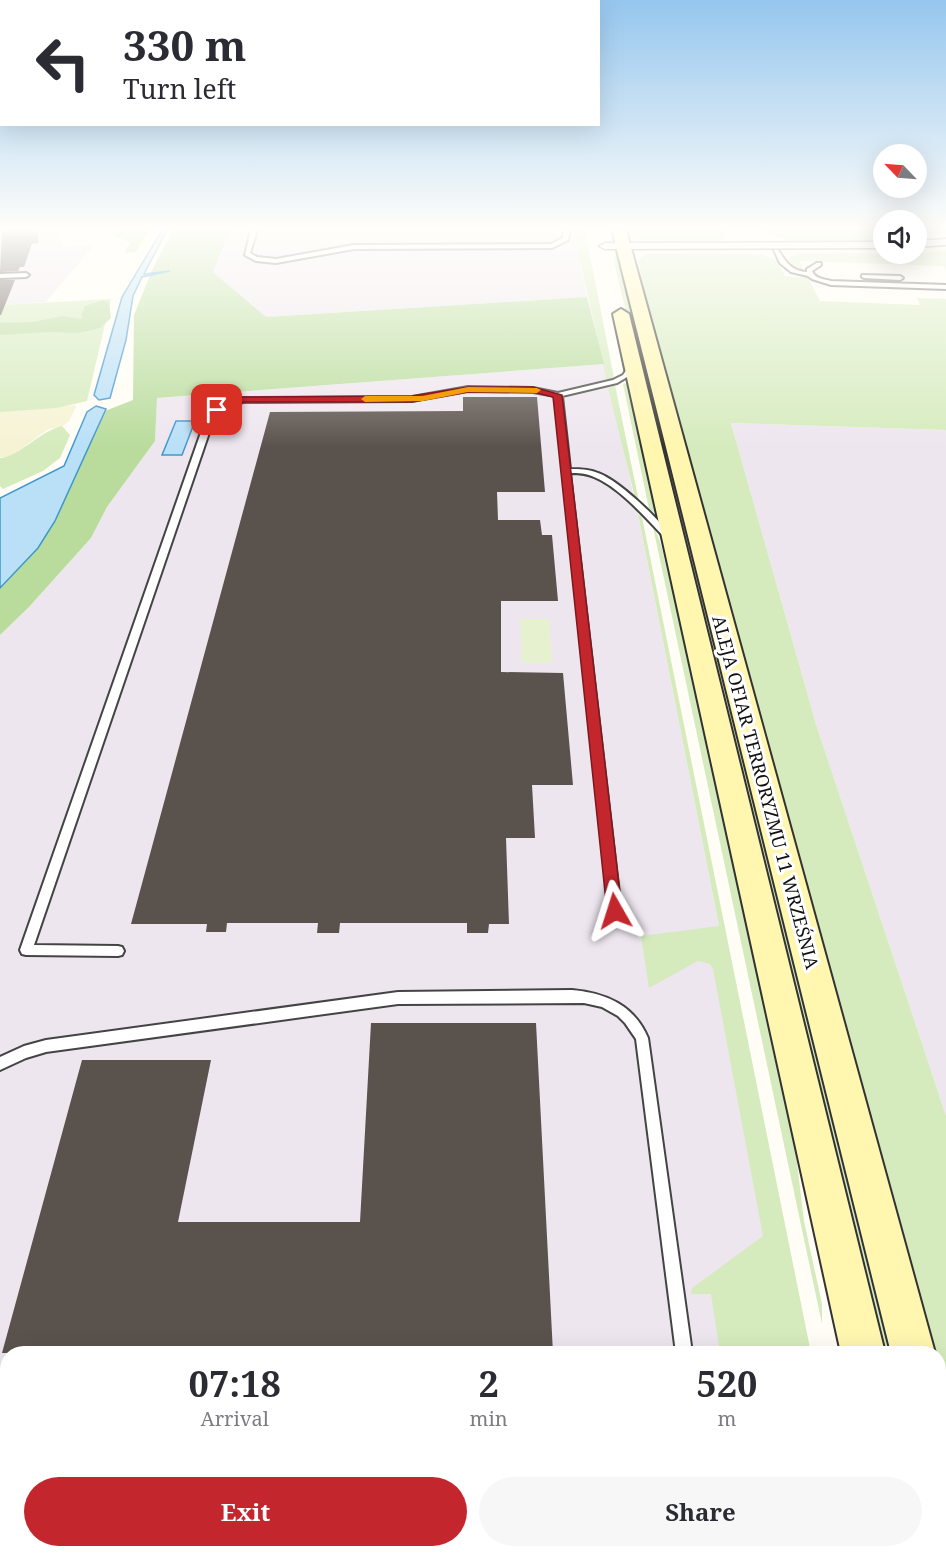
<!DOCTYPE html>
<meta charset="utf-8">
<style>
:root{--surface:#fff;--page:#f7f7f7;--text:#2b2b33;--muted:#7c7c81;--accent:#c4262e}
body{margin:0;font-family:"Noto Serif",serif;background:var(--page);color:var(--text);height:100vh;display:flex;flex-direction:column;font-size:22px;white-space:nowrap}
*{box-sizing:border-box;margin:0}
p{font-size:20px;color:var(--muted)}
.icon{flex:none;width:33px;height:33px;fill:none;stroke:currentColor;stroke-width:2;stroke-linecap:round;stroke-linejoin:round}
.map{position:relative;flex:1;overflow:hidden}
.panel{position:absolute;left:0px;top:1346px;width:946px;height:212px;display:flex;flex-direction:column;background:var(--surface);border-radius:24px 24px 0 0;box-shadow:0 6px 24px #0002}
.panel>*{flex:none}
.hud{position:absolute;left:0px;top:0px;width:600px;height:126px;box-shadow:0 6px 24px #0002;background:#fff;color:var(--text);overflow:hidden}
.needle{width:39px;rotate:295deg}
.controls{position:absolute;left:873px;top:144px;display:grid;gap:12px}
.controls a{display:grid;place-items:center;width:54px;height:54px;border-radius:50%;background:var(--surface);box-shadow:0 6px 24px #0002;font-size:30px}
.pin{position:absolute;display:grid;place-items:center;width:51px;height:51px;color:#fff;margin:-26px;border-radius:12px;box-shadow:0 3px 9px #0006}
.me{position:absolute;width:66px;margin:-33px;rotate:354deg;stroke-linejoin:round;filter:drop-shadow(0 0 4px #0008)}
.turn{display:flex;align-items:center;gap:21px;height:126px;padding:0 24px;font-size:27px}
.turn .icon{width:78px;height:78px;stroke-width:2.5}
.turn b{display:block;font-size:42px;line-height:51px}
.eta{display:flex;justify-content:space-evenly;align-items:center;height:102px;text-align:center}
.eta b{font-size:36px;font-weight:700;line-height:42px}
.action{display:flex;gap:12px;margin-top:auto;padding:12px 24px}
.action a{flex:1;height:69px;border-radius:36px;background:var(--accent);color:#fff;font-size:24px;font-weight:700;line-height:69px;text-align:center}
.action a+a{background:var(--page);color:var(--text)}
.map>svg:first-child{display:block}
.industrial{fill:#eee6ef}
.farmland{fill:#f6f3d4}
.green{fill:#d5ebbd}
.forest{fill:#b9dc9c}
.pitch{fill:#e6f2cf}
.water{fill:#b9e0f7;stroke:#3f96cf;stroke-width:1.5}
.building{fill:#5a524d}
.lines{fill:none;stroke-linecap:round;stroke-linejoin:round}
.lane-casing{stroke:#444;stroke-width:4}
.street-casing{stroke:#444;stroke-width:3}
.secondary-casing{stroke:#333;stroke-width:4}
.lane{fill:#fff;fill-rule:evenodd}
.street{fill:#fff;fill-rule:evenodd}
.secondary{fill:#fff6b0;fill-rule:evenodd}
.route{fill:#c4262e;stroke:#7f191e;stroke-width:1.5}
.slow{fill:#f59e0b}
.labels{text-anchor:middle;dominant-baseline:central;stroke-width:6;stroke-linejoin:round;paint-order:stroke}
.street-label{font-size:18px;fill:#111;stroke:#fff}
</style>
<div class="map">
<svg width="946" height="1556" viewBox="0 0 946 1556">
<rect width="100%" height="100%" fill="#fffdf5"/>
<path class="industrial" d="M0,230H62V246L94,245L46,302L0,305Z
M230,230H573L587,297L266,317L213,272Z
M604,364L638,514L719,926L796,1353H8V1550H836L837,1556H0V635L29,607L91,538L107,507L155,441L157,398Z
M731,423L946,430V1116L816,724Z"/>
<path class="farmland" d="M75,405L76,407L69,421L63,426L49,429L38,436L11,457H0V412Z"/>
<path class="green" d="M573,230H585L614,378L607,381Z
M630,230H723L728,236C725,238 721,241 716,242C700,245 639,246 628,235Z
M759,230H883V242H793Z
M946,250V270L944,266L800,261L803,270L793,266L788,258L797,253L916,254Z
M652,253L761,254L777,260L785,276L808,278L820,301L920,305L917,298L946,299V430L731,423L816,724L946,1116V1406L939,1380V1353H932L651,321L638,261L643,255Z
M619,254L898,1353H878L614,262L615,256Z
M111,299L87,401L56,408L0,412V305Z
M629,382L660,518L649,509L623,384Z
M615,385L639,502L635,498L608,388Z
M62,426L70,435L60,458L43,471L3,489L0,486V458C21,456 38,432 62,426Z
M638,514L642,517L811,1353H720L711,1294H691L692,1288L763,1236L713,969L710,964L698,961L649,988L641,936L719,926Z
M653,527C665,544 664,574 677,596L792,1121L804,1221L822,1304V1324Z"/>
<path class="forest" d="M120,230H149L136,252L125,253L130,243L114,235Z
M173,230H230L213,272L266,317L587,297L604,364L157,398L155,441L107,507L91,538L29,607L0,635V588L38,548L55,521L105,411L133,400L134,315L153,268Z
M103,300L109,302L111,318L100,328L78,333L51,332L0,335V323L33,322L63,316L81,319L83,318L81,315L85,306Z"/>
<path class="pitch" d="M520,619H549L552,663H522Z"/>
<path class="water" d="M162,230H167L144,274L170,271L142,277L133,296L126,340L110,398L99,400L94,395L122,297Z
M96,406L106,409L55,521L38,548L0,588V498L64,466L87,412Z
M176,421H195L182,455H162Z"/>
<path class="building" d="M2,230H37L39,243L32,244L24,267H20L18,271L0,272Z
M0,280H15L1,315H0Z
M463,397H537L545,492H497L498,520H540L542,535H552L558,601H501V672L563,673L573,785H532L535,838H506L509,924H489L488,933H467V923H340L339,933H317L318,923H227L226,932H206L207,924H131L270,412L463,411Z
M371,1023H536L553,1353H2L82,1060H211L178,1222H360Z"/>
<g class="lines">
<g class="lane-casing">
<path id="lane" d="M251,230H257L250,253L257,257L276,259L354,245L551,244L563,238L564,230H570L568,240L552,248L354,249L276,263L256,261L245,255Z
M774,250H778C786,262 791,271 807,272V269L817,263H821V265L812,271C815,279 824,279 831,281L946,285V289L831,285L812,279L808,276L791,272L780,263Z
M0,274L26,273L29,275L26,277L0,278Z
M862,275L900,276L903,278L900,280L864,278L862,277Z
M631,363L636,364L627,377L617,383L562,396L570,469C579,469 589,469 598,473C620,481 657,518 672,536L668,538H665C646,518 619,487 594,477C586,473 578,473 570,473L621,911L619,915L615,916L611,915L609,911L555,396L533,392L468,391L412,401L243,402L226,408L213,421L34,945L118,946L122,947L124,951L122,955L118,956L26,955L22,954L20,950L205,421C215,407 226,402 243,398L412,397L468,387L533,388L558,393L613,380L623,375Z
M572,990C606,993 634,1005 648,1038L692,1353H676L636,1039L625,1023L618,1016L602,1007L584,1003L398,1004L46,1052L26,1058L0,1070V1057L24,1046L46,1040L398,992Z
M700,1550H718L719,1556H701Z
M796,1550H814L816,1556H798Z"/>
</g>
<g class="street-casing">
<path id="street" d="M946,239V245L916,247V241Z
M884,242V248L605,249L599,246L605,243Z"/>
</g>
<g class="secondary-casing">
<path id="secondary" d="M612,230H626L935,1353H891Z
M621,309L629,314L885,1353H841L613,314Z
M939,1428L946,1431V1501L939,1498Z
M885,1550H933L935,1556H887Z"/>
</g>
<use href="#lane" class="lane"/>
<use href="#street" class="street"/>
<use href="#secondary" class="secondary"/>
</g>
<linearGradient id="sky" x2="0" y2="1"><stop stop-color="#95c6ee"/><stop offset="0.51" stop-color="#fffefa"/><stop offset="1" stop-color="#fffefa" stop-opacity="0"/></linearGradient>
<rect width="946" height="448" fill="url(#sky)"/>
<path class="route" d="M468,387H533L562,395L622,911L620,916L615,918L609,916L607,911L553,397L533,392H468L412,402H244L217,413L212,410L220,403L243,397L412,396Z"/>
<path class="slow" d="M468,387L537,388L541,390L537,393L468,392L423,401L365,402L361,399L365,396H423Z"/>
<g class="labels">
<g class="street-label">
<text transform="translate(766 792) rotate(75)">ALEJA OFIAR TERRORYZMU 11 WRZEŚNIA</text>
</g>
</g>
</svg>
<div class="controls">
<a><svg class="needle" viewBox="-14 -14 28 28"><path d="M0-13l5 13h-10z" fill="#e53935"/><path d="M0 13l5-13h-10z" fill="#7c7c81"/></svg></a>
<a><svg class="icon" aria-label="sound" viewBox="0 0 24 24"><path d="M4 9h4l5-4v14l-5-4H4zM17 9q2 3 0 6"/></svg></a>
</div>
<div class="pin" style="left:217px;top:410px;background:#d93025"><svg class="icon" aria-label="arrive" viewBox="0 0 24 24"><path d="M6 21V4h12l-3 4 3 4H6"/></svg></div>
<svg class="me" style="left:615px;top:911px" viewBox="-20 -20 40 40"><path d="M0-17L14 15 0 8-14 15z" fill="#c4262e" stroke="#fff" stroke-width="4"/></svg>
<div class="hud">
<div class="turn"><svg class="icon" aria-label="left" viewBox="0 0 24 24"><path d="M17 20v-9H6M10 6l-5 5 5 5"/></svg><div><b>330 m</b>Turn left</div></div>
</div>
<section class="panel">
<div class="eta">
<div><b>07:18</b><p>Arrival</p></div>
<div><b>2</b><p>min</p></div>
<div><b>520</b><p>m</p></div>
</div>
<div class="action"><a>Exit</a><a>Share</a></div>
</section>
</div>
